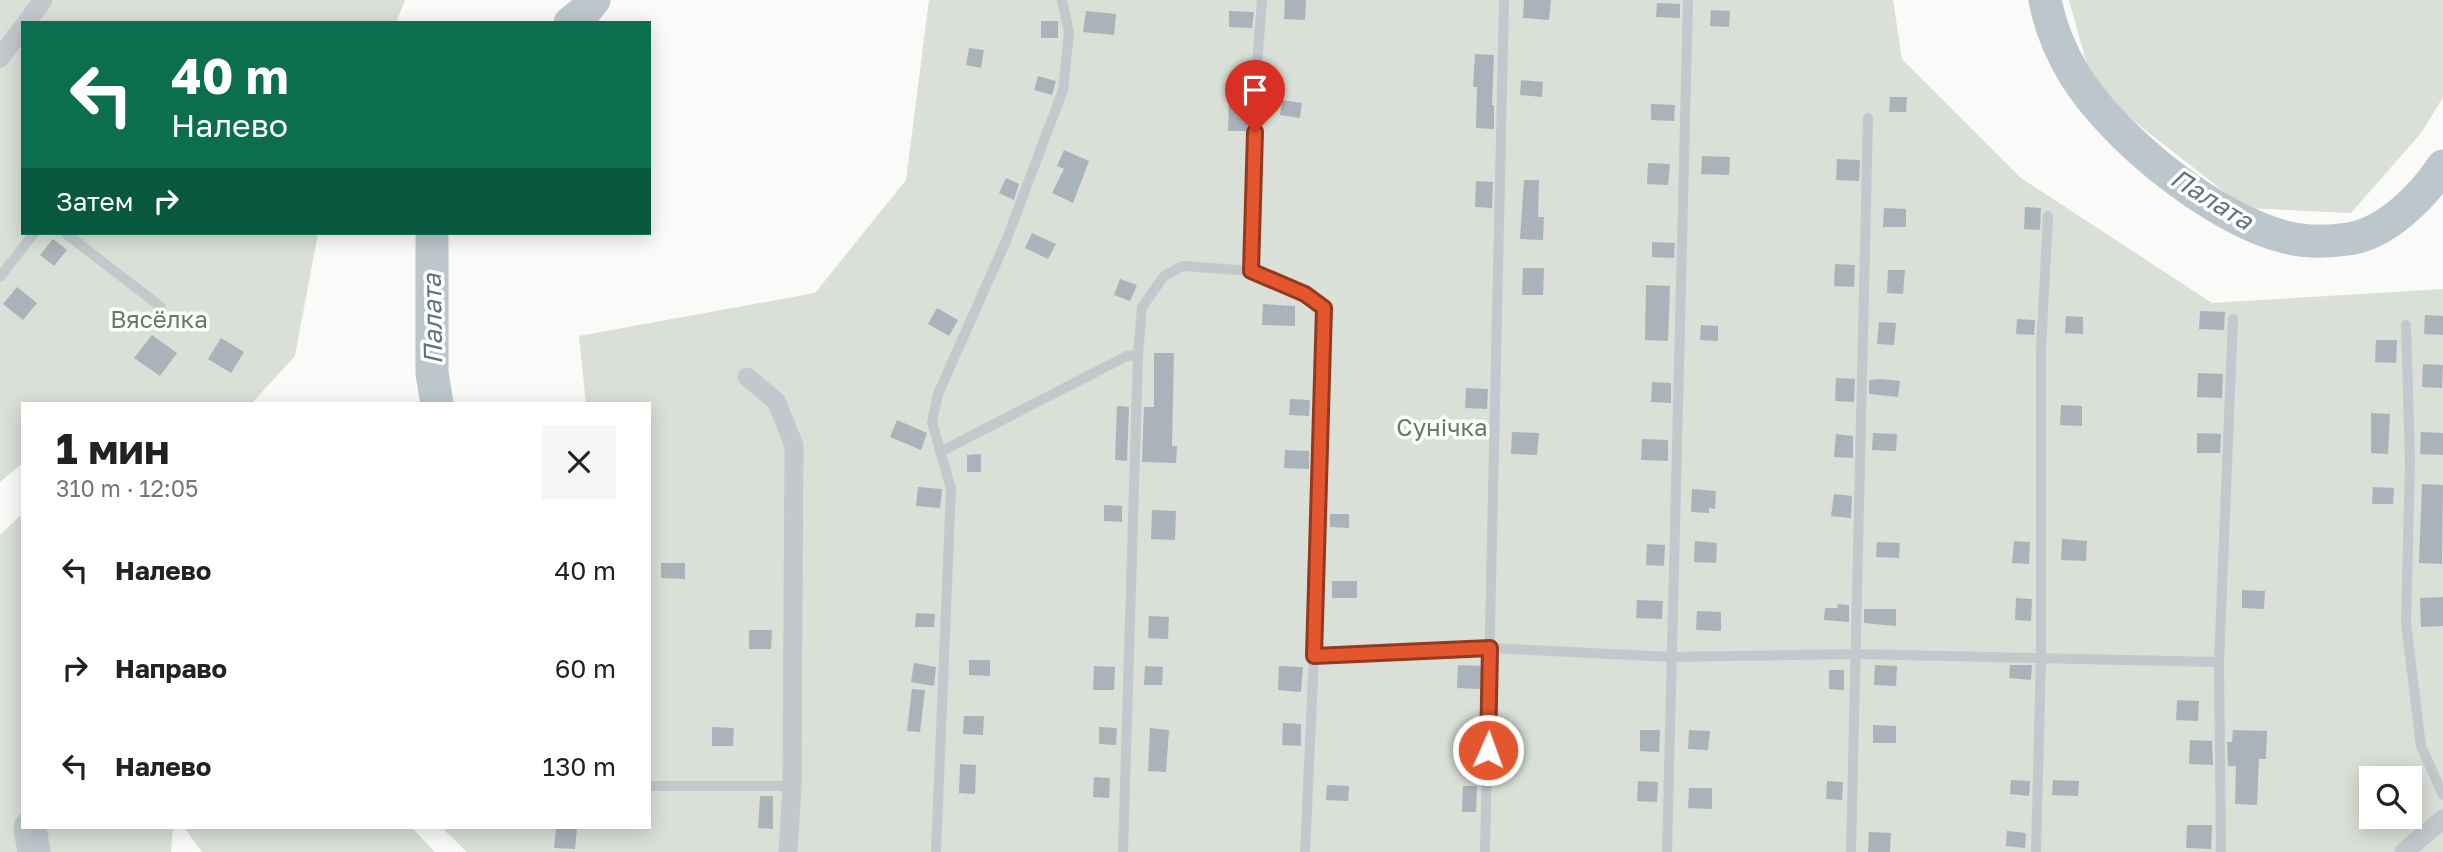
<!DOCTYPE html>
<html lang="ru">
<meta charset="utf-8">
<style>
:root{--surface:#fff;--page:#f6f6f6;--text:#222;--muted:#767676}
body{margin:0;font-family:"Golos Text",sans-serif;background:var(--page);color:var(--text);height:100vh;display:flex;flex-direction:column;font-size:26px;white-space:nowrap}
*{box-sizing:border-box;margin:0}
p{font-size:23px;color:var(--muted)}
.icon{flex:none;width:38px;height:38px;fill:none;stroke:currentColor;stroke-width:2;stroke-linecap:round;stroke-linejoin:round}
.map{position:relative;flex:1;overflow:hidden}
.details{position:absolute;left:21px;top:402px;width:630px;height:427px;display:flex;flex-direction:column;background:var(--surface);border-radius:0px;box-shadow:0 4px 18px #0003}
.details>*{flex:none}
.top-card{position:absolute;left:21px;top:21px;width:630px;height:214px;border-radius:0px;box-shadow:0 4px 18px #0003;background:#0b6e4f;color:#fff;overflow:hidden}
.buttons{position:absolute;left:2359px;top:766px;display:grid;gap:14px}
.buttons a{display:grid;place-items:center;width:63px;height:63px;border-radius:0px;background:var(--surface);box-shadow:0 4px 18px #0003;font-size:35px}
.pin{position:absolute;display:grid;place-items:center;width:60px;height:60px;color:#fff;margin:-72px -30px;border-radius:50% 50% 50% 0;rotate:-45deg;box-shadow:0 0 7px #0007}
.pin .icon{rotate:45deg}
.me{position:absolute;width:77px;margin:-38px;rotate:2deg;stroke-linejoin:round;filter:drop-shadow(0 0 5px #0008)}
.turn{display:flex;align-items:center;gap:24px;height:147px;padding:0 35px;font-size:32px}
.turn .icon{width:91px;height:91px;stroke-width:2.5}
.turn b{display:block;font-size:49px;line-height:60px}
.then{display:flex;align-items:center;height:66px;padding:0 35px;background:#0003;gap:14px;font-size:26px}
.round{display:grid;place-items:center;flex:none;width:74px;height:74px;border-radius:0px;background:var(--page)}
.headline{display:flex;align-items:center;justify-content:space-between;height:119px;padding:0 35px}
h1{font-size:42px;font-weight:700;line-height:52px}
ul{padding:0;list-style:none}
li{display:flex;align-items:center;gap:21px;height:98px;padding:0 35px}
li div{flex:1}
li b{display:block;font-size:26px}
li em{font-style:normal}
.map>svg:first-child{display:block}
.green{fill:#dadfd7;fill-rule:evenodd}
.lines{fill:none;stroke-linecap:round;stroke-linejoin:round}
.river{stroke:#bbc7cb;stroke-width:33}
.building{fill:#aab3b9}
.service{stroke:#c3c8cc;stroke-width:10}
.minor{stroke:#c3c8cc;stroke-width:19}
.route-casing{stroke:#94391e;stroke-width:18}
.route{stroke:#e4572e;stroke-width:12}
.labels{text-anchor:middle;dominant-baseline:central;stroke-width:7;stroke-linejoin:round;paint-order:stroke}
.park-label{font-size:24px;fill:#687a64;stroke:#fff}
.water-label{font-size:26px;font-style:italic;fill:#60757c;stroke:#fff}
</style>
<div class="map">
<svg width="2443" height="852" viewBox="0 0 2443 852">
<rect width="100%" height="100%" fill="#fafaf8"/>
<path class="green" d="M0,0H405L396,23H23V233H318L295,356L251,404H23V463L0,482Z
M929,0H1893L1902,59L2021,178L2212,303L2443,289V852H467L442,828H649V404H586L579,336L815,293L906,180ZM2371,779H2410V817H2371Z
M2069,0H2443V97L2422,132L2351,213L2245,208L2094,90Z
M23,513V828H173L171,852H0V535Z
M188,828H412L435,852H202L186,830Z"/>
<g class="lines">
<path class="river" d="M2045,0C2050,26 2060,51 2074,74C2112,137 2213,219 2285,237C2304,242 2328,242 2348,239C2386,234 2423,196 2443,166
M570,23L586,10L594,0
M432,233V373L437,404
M30,828L34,852"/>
</g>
<path class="building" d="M1285,0H1306L1305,20L1284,19Z
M1524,0H1551L1549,20L1523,18Z
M1657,3L1680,4V18L1656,17Z
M1711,10L1730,11L1729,27L1710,26Z
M1086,11L1116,14L1114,35L1083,32Z
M1229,11L1254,12L1252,28L1229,27Z
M1041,21H1058V38H1041Z
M969,48L984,50L981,68L966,65Z
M1475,54L1494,55L1492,105H1494V129L1476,128L1477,87H1473Z
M1038,76L1056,81L1052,95L1034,90Z
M1521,80L1543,82L1542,97L1520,95Z
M1890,97H1907L1906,112H1889Z
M1282,100L1302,103L1300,118L1280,115Z
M1229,101H1248L1247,131H1228Z
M1651,104L1675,105L1674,121L1651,120Z
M1064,150L1089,161L1073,203L1052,193L1064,169L1057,166Z
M1702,156L1730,157L1729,175L1701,174Z
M1837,159L1860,160L1859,181L1836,180Z
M1648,163L1670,164L1668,185L1647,184Z
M1006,178L1019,184L1014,200L999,193Z
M1524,180H1539L1538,217H1544L1543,240L1520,239Z
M1476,181L1493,182L1492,208L1475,207Z
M2025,207L2041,208L2040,230L2024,229Z
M1884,208L1906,209V227H1883Z
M1032,233L1056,244L1048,259L1025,248Z
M53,239L67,250L54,266L40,255Z
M1652,242L1675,243L1674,258L1652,257Z
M1835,264L1855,265L1854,287L1834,286Z
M1523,268H1544L1543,295H1522Z
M1888,270H1905L1903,294L1887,293Z
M1120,279L1137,285L1130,301L1114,295Z
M1646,285L1670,286L1668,341L1645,340Z
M17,287L37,303L23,320L3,304Z
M1263,304L1295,306V326L1262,325Z
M937,308L958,320L949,336L928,324Z
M2200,311L2225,312L2224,330L2199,329Z
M2425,315L2443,316V335L2424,334Z
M2066,316L2083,317V334L2065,333Z
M2017,319L2035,320L2034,335L2016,334Z
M1879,322L1896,323L1894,345L1877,344Z
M1701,325L1718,326V341L1700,340Z
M152,335L177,353L160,376L134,358Z
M221,338L244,352L231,373L208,359Z
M2376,340H2397L2396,363L2375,362Z
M1154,353H1174L1172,446H1177L1176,463L1142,462L1144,407H1154Z
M2423,364L2443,365L2442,388L2422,387Z
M2198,373L2223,374L2222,398L2197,397Z
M1836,378L1855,379L1854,402L1835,401Z
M1881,379L1900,381L1898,397L1869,394V380Z
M1652,382L1671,383V403L1651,402Z
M1466,388L1488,389L1487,409L1465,408Z
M1290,399L1310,400L1309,416L1289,415Z
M2061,405L2082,406V426L2060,425Z
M1117,406L1129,407L1127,461L1115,460Z
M2371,413L2390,414L2388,454L2371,453Z
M897,420L927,433L921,450L890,437Z
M1512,432L1539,433L1537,455L1511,454Z
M2421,432L2443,433V455L2420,454Z
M1873,433L1897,434L1896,451L1872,450Z
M2197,433L2221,434L2220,453H2197Z
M1836,434L1853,436V458L1834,457Z
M1642,439L1668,440V461L1641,460Z
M1285,450L1309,451V469L1284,468Z
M981,454V472H967V455Z
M2422,484L2443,485L2442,564L2419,563Z
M918,487L942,489L940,508L916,506Z
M2373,487L2394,488L2393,504H2372Z
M1692,489L1716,491L1715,509L1709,508V513L1691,512Z
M1834,494L1852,496L1851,518L1831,516Z
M1104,505L1122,506V522L1104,521Z
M1152,510L1176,511L1175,540L1151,539Z
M1330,514H1349V528L1330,527Z
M2062,539L2087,541L2086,561L2061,560Z
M1695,541L1717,543L1716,563L1694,562Z
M2014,541L2030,542L2029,564L2012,563Z
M1877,542L1900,543L1899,558L1876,557Z
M1647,544L1665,545L1664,566L1646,565Z
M661,563H685V579L661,578Z
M1332,581H1357V598H1332Z
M2242,590L2265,591L2264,609L2242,608Z
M2443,597V626L2421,627L2420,598Z
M2016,598L2032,599L2031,621L2015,620Z
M1637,600L1663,601L1662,619L1636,618Z
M1838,604L1849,605V622L1824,620L1825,608H1837Z
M1864,609H1896V626L1864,623Z
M1697,611L1721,612V631L1696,630Z
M916,613L935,614L934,627H915Z
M1149,616L1169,617L1168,639L1148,638Z
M749,630H772L771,649H749Z
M969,660H990V676L969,675Z
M914,663L936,667L934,686L911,682Z
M1458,665L1482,666L1481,689L1457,688Z
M1875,665L1897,666L1896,686L1874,685Z
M2010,665H2032L2031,680L2009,678Z
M1094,666L1115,667L1114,690H1093Z
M1145,666L1163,667L1162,685H1144Z
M1279,666L1303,667L1301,692L1278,690Z
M1829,670H1844V690L1829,689Z
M912,689L925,690L920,732L907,731Z
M2177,700L2199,701L2198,721L2176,720Z
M964,716H984L983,735L963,734Z
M1283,723L1301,724V746L1282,745Z
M1873,725L1896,726V743H1873Z
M712,727L734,728L733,746H712Z
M1099,727L1117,728L1116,745L1099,744Z
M1150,728L1169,730L1166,772L1148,771Z
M1640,730H1660L1659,752L1640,751Z
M1689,730L1710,731L1708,750L1688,749Z
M2233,730L2267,731L2266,759H2259L2257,805L2235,804L2236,766H2228L2227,742H2232Z
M2190,740L2212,741L2213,765L2189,764Z
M960,764L976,765L975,794L959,793Z
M1094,777L1110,778L1109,798L1093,797Z
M2011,780L2030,781L2029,796L2010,794Z
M2053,780L2079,781L2078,796L2052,795Z
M1638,781L1658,782L1657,802L1637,801Z
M1827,781L1843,782L1842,800L1826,799Z
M1327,785L1349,786L1348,801L1326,800Z
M1463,786H1477L1476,812H1462Z
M1689,788H1712V809L1688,808Z
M760,796H773V829L758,828Z
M2187,825H2212L2211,849L2186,848Z
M556,828H577L575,849L554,848Z
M2007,831L2026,833L2025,848L2006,846Z
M1869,832L1891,833L1890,852H1868Z"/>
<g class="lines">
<path class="service" d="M1262,0L1256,77L1251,271L1305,294L1324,308L1314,656L1305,852
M65,233L161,307
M0,277L34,233
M2406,325L2410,461L2406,623L2421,746L2443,795
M940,452L1127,356L1138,355
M1314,656L1490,648L1672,657L1856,654L2219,662
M649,786H792
M936,852L951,489L932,422L938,394L1006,241L1063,90L1069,33L1062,0
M1123,852L1138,355L1142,307L1164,276L1183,266L1251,271
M1485,852L1504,0
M1667,852L1688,0
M1851,852L1868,118
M2036,852L2041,656V349L2048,216
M2221,852L2219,662L2233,319"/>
<path class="minor" d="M26,23L43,0
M0,58L23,27
M747,377L776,401L794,445L792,786L788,852
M2404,852L2443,819"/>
</g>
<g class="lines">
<g class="route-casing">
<path id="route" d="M1255,132L1251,271L1305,294L1324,308L1314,656L1490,648L1488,750"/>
</g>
<use href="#route" class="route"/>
</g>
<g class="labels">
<g class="park-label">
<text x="159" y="318">Вясёлка</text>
<text x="1442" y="426">Сунічка</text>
</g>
<g class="water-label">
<text transform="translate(2212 199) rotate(32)">Палата</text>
<text transform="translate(432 319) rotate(-91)">Палата</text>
</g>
</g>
</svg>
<div class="buttons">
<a><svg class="icon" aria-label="search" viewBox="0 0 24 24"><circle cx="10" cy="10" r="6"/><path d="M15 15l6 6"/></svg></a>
</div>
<div class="pin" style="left:1255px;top:132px;background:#d93025"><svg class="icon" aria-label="arrive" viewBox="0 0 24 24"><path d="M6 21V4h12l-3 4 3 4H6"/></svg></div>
<svg class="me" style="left:1488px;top:750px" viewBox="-20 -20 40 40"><circle r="17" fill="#e4572e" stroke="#fff" stroke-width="3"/><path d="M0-11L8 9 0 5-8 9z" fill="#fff"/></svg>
<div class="top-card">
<div class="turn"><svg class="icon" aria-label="left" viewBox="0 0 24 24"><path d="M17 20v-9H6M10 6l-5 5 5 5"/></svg><div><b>40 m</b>Налево</div></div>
<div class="then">Затем<svg class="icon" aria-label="right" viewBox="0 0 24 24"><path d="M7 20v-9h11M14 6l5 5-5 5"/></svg></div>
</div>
<section class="details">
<div class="headline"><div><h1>1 мин</h1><p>310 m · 12:05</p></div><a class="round"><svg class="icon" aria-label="close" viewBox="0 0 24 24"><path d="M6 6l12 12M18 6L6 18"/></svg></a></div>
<ul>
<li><svg class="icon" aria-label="left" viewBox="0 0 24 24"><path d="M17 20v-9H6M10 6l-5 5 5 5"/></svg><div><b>Налево</b></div><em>40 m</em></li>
<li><svg class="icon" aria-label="right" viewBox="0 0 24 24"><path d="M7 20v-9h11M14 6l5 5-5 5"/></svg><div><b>Направо</b></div><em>60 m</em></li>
<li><svg class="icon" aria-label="left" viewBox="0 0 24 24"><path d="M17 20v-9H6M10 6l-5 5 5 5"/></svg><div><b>Налево</b></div><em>130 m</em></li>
</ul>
</section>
</div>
